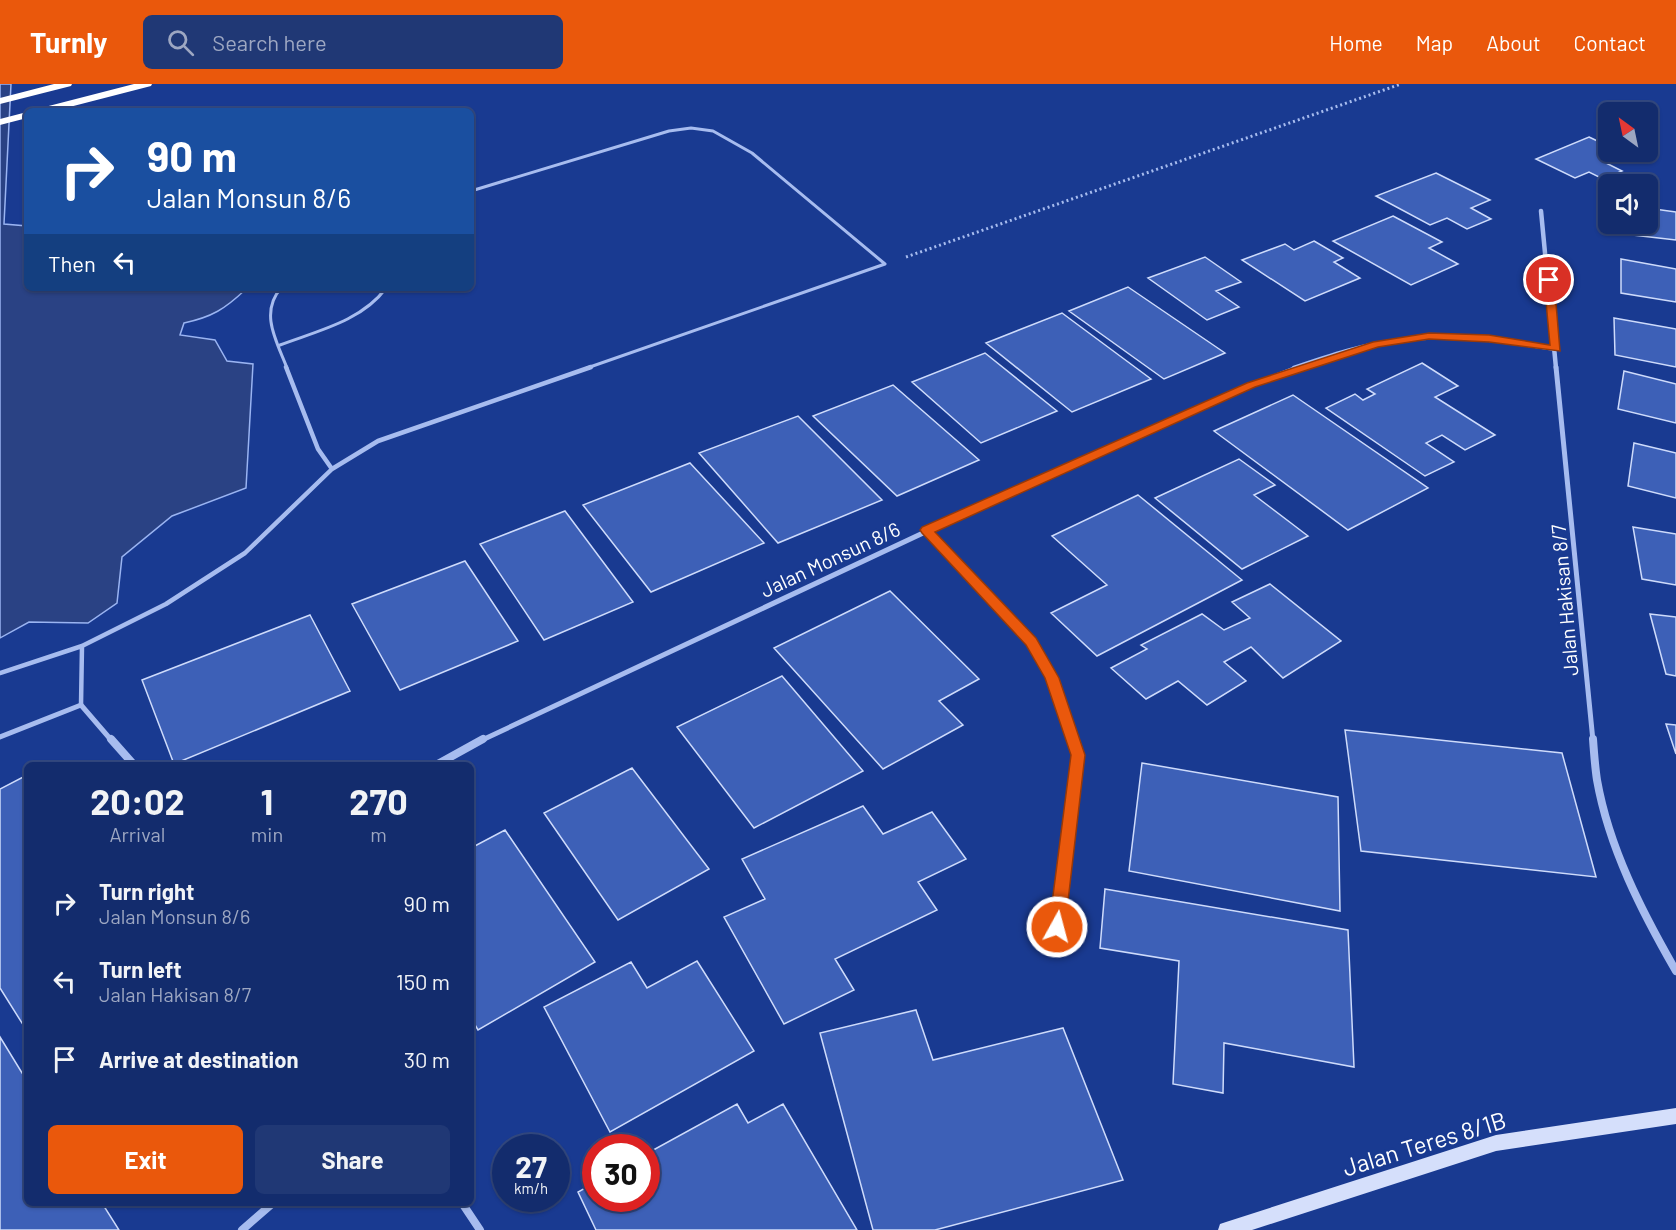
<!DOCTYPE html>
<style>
:root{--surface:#132c6d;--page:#203875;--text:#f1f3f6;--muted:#9da7c2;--line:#324880;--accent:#ea580c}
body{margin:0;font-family:Barlow,sans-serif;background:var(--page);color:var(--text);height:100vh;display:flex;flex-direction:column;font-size:22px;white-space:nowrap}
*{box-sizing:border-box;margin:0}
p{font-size:20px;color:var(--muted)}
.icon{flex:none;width:33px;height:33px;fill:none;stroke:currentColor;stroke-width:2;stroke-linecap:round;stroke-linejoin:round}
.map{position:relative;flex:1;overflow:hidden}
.drawer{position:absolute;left:24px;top:678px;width:450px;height:444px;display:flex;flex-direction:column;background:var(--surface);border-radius:9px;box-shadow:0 2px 4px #0004,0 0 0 2px var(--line)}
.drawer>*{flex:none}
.banner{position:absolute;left:24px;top:24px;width:450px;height:183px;border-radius:9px;box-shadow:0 2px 4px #0004,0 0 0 2px var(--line);background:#1a4fa0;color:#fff;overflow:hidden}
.needle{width:39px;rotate:327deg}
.controls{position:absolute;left:1598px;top:18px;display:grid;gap:12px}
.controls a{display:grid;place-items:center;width:60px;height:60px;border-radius:9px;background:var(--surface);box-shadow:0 2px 4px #0004,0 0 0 2px var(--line);font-size:30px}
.speed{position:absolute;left:492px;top:1050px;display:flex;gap:12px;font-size:30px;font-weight:700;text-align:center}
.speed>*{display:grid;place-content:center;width:78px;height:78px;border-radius:50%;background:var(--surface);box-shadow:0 2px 4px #0004,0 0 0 2px var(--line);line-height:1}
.speed small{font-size:15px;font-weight:400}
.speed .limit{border:9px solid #d22;background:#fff;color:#111}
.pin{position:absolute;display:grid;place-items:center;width:51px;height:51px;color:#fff;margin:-26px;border:3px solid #fff;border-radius:50%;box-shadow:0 2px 6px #0007}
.me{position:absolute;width:66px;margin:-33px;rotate:7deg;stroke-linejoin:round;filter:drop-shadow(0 0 4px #0008)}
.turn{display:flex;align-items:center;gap:21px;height:126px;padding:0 24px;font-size:27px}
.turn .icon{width:78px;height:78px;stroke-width:2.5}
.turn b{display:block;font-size:42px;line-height:51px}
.then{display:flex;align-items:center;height:57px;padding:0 24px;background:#0003;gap:12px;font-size:22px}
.eta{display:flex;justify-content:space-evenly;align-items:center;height:102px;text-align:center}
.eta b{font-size:36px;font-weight:700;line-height:42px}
.primary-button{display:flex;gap:12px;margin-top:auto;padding:12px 24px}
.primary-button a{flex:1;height:69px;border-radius:9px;background:var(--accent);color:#fff;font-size:24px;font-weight:700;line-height:69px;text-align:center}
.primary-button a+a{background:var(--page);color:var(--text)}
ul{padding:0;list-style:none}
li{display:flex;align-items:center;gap:18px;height:78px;padding:0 24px}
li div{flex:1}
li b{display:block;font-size:22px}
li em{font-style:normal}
header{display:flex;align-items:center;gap:36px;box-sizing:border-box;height:84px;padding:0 30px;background:var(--accent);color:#fff}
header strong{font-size:28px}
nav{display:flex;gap:33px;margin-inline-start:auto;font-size:21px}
.search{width:420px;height:54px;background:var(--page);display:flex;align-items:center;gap:15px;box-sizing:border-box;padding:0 21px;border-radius:9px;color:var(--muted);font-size:22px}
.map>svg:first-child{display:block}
.water{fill:#2a4284;stroke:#9ab4f2;stroke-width:1.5}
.building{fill:#3d60b7;stroke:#cedbfb;stroke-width:1.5}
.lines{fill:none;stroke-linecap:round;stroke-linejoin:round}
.path{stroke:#a7bcef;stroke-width:3;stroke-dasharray:2 3;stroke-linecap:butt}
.lane-far1{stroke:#a7bcef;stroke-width:3}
.lane{stroke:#a7bcef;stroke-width:4.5}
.street-far2{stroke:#a7bcef;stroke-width:4.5}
.street-far1{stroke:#a7bcef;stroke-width:5}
.street{stroke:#a7bcef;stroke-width:8}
.secondary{fill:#d5dffb;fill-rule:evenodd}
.highway{fill:#fff;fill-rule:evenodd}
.route{fill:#ea580c;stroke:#983908;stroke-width:1.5}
.labels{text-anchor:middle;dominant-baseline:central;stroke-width:4.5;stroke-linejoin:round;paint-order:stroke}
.street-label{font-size:20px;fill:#fff;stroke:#193a91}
.near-street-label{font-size:24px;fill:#fff;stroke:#193a91}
</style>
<header>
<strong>Turnly</strong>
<div class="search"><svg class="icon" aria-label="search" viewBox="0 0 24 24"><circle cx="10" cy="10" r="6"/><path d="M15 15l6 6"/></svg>Search here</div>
<nav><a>Home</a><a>Map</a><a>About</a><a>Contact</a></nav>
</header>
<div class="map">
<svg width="1676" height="1146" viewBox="0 0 1676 1146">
<rect width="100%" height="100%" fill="#193a91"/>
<path class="water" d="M0,0H11L4,140L27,142V204H244L246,205C225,225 212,233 184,239L180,251L215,256L227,277L253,280L246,404L172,432L122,473L117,519L88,539L29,538L0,554Z"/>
<path class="building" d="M1589,53L1608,62V68H1620L1628,71L1608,80L1622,87L1603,95L1589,88L1575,94L1536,75Z
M1436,89L1490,116L1471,124L1491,135L1467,145L1447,134L1430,141L1376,112Z
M1647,124L1676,128V156L1624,150L1621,140H1647Z
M1393,132L1442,158L1429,164L1458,180L1411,201L1333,157Z
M1314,157L1343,174L1334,178L1360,194L1305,217L1242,176L1285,160L1294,166Z
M1205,173L1241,198L1216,207L1239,223L1207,236L1148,194Z
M1621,175L1676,185V218L1621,209Z
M1128,203L1225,269L1164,295L1069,227Z
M1062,229L1151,295L1072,328L986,259Z
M1614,234L1676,245V283L1615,271Z
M985,269L1057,327L981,359L912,298Z
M1422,279L1458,302L1435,313L1495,351L1465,366L1442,351L1426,359L1454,378L1425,392L1326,324L1355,310L1363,316L1375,310L1367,305Z
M1624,287L1676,300V339L1618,325Z
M893,301L979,376L897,412L813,332Z
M1293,311L1428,404L1348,446L1214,347Z
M798,332L882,416L778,459L699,369Z
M1634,359L1676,369V414L1628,402Z
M1239,375L1275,401L1254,411L1308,452L1242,485L1155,414Z
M690,379L764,459L651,508L583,421Z
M1138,411L1242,496L1097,572L1051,529L1107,501L1052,452Z
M565,427L633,518L544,556L480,460Z
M1633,443L1676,450V501L1642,495Z
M465,477L518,557L400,606L352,520Z
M1270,500L1341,557L1283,594L1251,563L1224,578L1246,597L1207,621L1178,597L1146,615L1111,584L1147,565L1141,561L1202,530L1224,546L1250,534L1232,518Z
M890,507L979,595L939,617L963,641L883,685L774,564Z
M1650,530L1676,533V592L1666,590Z
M310,531L350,607L174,680L142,596Z
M782,592L863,687L754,744L677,643Z
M1666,640L1676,641V670Z
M1345,646L1562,669L1596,793L1361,767Z
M1142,679L1338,713L1340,827L1129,787Z
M632,684L709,785L618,836L544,729Z
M27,691V947L0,904V705Z
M863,722L883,750L932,728L966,775L918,798L937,826L835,875L854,906L784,940L724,833L765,815L742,775Z
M505,746L595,878L478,946L471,934V764Z
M1105,805L1348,846L1354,983L1224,959L1223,1009L1173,1000L1179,877L1100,864Z
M697,877L754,967L610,1048L544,923L631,878L647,904Z
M916,926L933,976L1063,944L1123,1096L935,1146H873L820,949Z
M0,953L27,997V1119H102L119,1146H0Z
M737,1020L748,1039L783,1020L857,1146H596L578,1108L596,1098V1114H646V1070Z"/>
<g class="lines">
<path class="path" d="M906,173L1401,0"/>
<path class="lane-far1" d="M471,107L669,47L691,44L713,47L752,69L885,180
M281,204C259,229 277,258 287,284
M280,261C317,247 362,237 386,204
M587,284L885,180"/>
<path class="lane" d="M286,283L318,365L332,385
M0,589L82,562L166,520L245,469L332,385L378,357L591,283
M81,621L82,562"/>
<path class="street-far2" d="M1541,127L1556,284
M1294,284C1329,272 1365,260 1401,256C1453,249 1505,257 1556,265"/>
<path class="street-far1" d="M1556,283L1593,657
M926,446L1031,557L1052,594L1073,657
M0,653L81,621L112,657
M480,657L987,419L1215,316L1299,283"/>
<path class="street" d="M111,655L134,681
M1593,655C1594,669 1595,683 1597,696C1609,764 1642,828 1676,887
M436,681L483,655
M1057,843L1078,671L1073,655
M462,1119L480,1146
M242,1146L273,1119"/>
<path class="secondary" d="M1676,1024V1040L1496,1067L1252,1146H1218L1220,1140L1226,1138L1496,1051Z"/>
<path class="highway" d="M54,0H72L71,2L0,20V14Z
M134,0H152L151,2L54,27H35L37,25Z
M27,28V34L0,41V35Z"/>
</g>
<path class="route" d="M1549,193L1554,196L1560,267L1489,258L1429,255L1378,263L1255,303L935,448L1036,554L1059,594L1085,671L1065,843L1063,848L1057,850L1051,848L1049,843L1071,671L1045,594L1026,561L922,449L920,446L922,443L1247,299L1373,258L1429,249L1489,251L1550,261L1544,196Z"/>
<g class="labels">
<g class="street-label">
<text transform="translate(830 475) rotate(-25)">Jalan Monsun 8/6</text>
<text transform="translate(1564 516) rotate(-95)">Jalan Hakisan 8/7</text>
</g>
<g class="near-street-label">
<text transform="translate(1424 1059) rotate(-17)">Jalan Teres 8/1B</text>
</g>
</g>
</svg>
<div class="controls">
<a><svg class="needle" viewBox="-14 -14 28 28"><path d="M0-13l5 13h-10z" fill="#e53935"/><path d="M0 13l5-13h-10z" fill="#9da7c2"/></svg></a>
<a><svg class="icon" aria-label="sound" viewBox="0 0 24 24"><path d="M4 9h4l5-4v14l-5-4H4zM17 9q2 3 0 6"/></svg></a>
</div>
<div class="speed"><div>27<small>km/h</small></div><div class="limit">30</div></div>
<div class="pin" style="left:1549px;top:196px;background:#d93025"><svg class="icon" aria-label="arrive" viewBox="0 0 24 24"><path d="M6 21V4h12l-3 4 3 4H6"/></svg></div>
<svg class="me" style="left:1057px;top:843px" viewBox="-20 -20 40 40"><circle r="17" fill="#ea580c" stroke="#fff" stroke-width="3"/><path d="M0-11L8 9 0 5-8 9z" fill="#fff"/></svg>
<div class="banner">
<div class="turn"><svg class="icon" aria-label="right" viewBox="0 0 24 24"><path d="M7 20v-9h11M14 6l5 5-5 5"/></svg><div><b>90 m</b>Jalan Monsun 8/6</div></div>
<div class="then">Then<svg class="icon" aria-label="left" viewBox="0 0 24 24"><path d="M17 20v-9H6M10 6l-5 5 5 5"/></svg></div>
</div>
<section class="drawer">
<div class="eta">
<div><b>20:02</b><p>Arrival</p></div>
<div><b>1</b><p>min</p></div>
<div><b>270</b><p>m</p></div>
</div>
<ul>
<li><svg class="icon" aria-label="right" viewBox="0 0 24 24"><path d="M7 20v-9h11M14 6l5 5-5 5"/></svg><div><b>Turn right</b><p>Jalan Monsun 8/6</p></div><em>90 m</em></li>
<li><svg class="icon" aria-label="left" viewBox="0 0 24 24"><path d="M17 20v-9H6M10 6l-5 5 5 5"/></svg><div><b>Turn left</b><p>Jalan Hakisan 8/7</p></div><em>150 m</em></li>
<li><svg class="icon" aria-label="arrive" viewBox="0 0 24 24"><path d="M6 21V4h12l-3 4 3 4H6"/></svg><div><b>Arrive at destination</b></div><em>30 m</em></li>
</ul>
<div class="primary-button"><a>Exit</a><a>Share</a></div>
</section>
</div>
